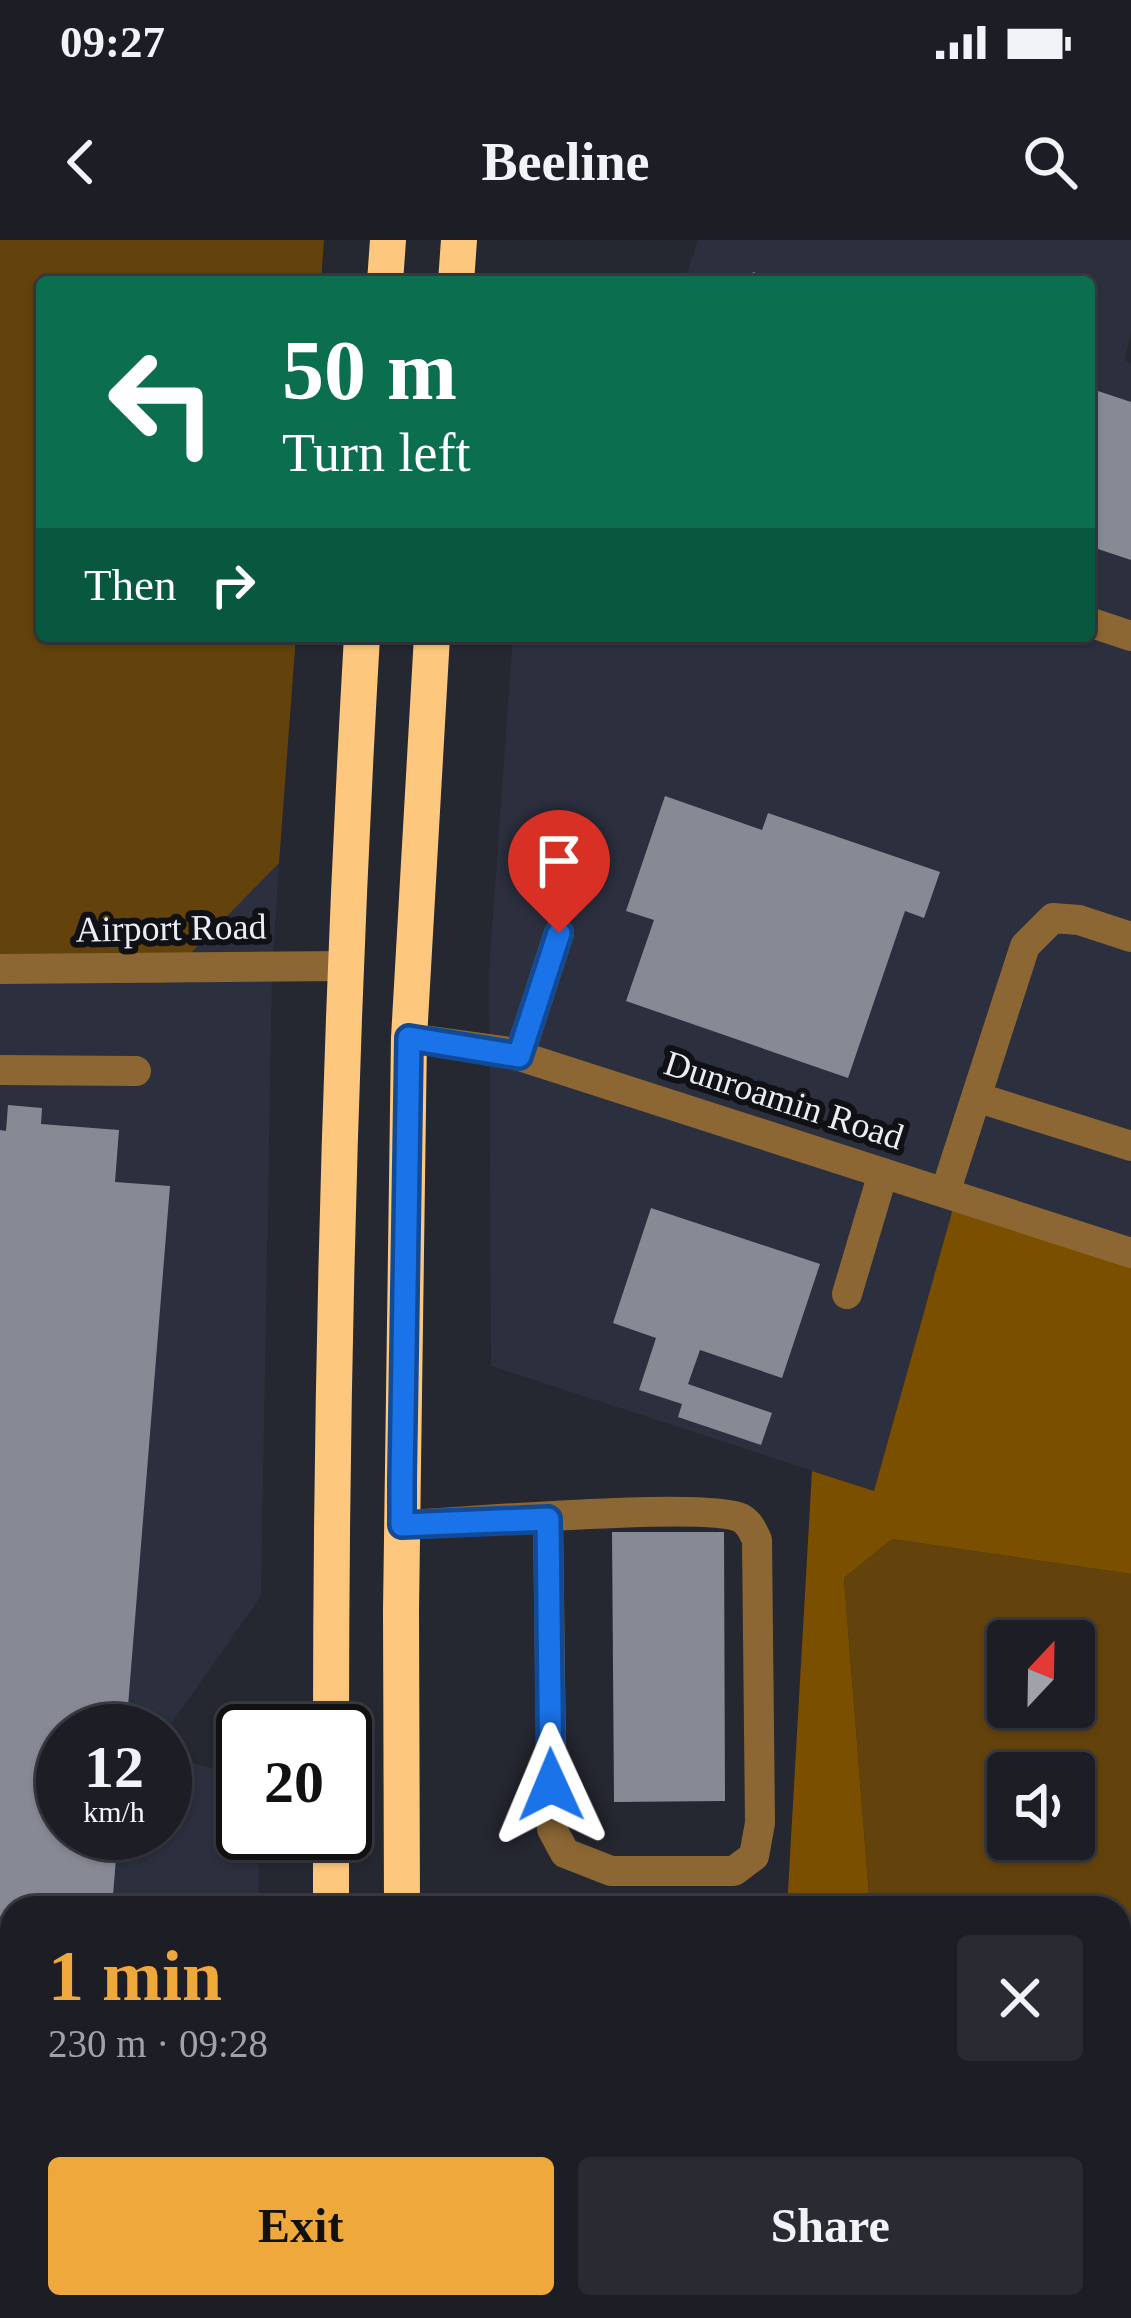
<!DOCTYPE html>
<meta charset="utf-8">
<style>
:root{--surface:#1c1d25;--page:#292a32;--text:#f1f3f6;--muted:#a0a2a7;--line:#3a3b42;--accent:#eea83c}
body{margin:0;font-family:Georgia,serif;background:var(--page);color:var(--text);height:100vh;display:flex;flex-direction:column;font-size:45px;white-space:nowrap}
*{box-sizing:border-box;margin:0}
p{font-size:39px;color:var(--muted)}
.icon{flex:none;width:66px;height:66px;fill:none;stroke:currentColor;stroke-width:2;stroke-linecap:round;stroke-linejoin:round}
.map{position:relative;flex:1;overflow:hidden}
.details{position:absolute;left:0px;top:1656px;width:1131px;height:423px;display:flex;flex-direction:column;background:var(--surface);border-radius:36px 36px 0 0;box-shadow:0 3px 9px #0004,0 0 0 3px var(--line)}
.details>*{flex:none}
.hud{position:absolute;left:36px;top:36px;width:1059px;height:366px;border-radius:12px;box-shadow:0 3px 9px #0004,0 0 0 3px var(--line);background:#0b6e4f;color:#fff;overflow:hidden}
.needle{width:78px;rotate:22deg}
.fabs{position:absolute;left:987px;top:1380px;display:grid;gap:24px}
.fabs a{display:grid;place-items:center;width:108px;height:108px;border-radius:12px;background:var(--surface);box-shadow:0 3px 9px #0004,0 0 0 3px var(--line);font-size:60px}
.speed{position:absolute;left:36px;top:1464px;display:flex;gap:24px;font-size:60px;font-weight:700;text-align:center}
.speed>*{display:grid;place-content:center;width:156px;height:156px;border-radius:50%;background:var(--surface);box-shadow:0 3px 9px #0004,0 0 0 3px var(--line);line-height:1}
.speed small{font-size:30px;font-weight:400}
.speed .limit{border:6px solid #111;border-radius:18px;background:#fff;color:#111}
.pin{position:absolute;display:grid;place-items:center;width:102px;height:102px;color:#fff;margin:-123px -51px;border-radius:50% 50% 50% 0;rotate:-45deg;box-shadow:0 0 12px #0007}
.pin .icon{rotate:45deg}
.me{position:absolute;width:132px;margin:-66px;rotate:359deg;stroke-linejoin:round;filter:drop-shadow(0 0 9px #0008)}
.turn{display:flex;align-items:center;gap:42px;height:252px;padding:0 48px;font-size:54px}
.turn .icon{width:156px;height:156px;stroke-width:2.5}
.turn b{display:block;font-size:84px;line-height:102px}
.then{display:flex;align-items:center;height:114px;padding:0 48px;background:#0003;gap:24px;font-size:45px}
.round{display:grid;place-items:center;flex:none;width:126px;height:126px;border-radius:12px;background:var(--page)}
.overview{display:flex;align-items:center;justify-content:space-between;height:204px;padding:0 48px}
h1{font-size:72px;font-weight:700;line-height:90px;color:var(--accent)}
.button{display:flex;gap:24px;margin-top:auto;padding:24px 48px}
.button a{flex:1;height:138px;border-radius:12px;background:var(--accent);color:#111;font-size:48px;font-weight:700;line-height:138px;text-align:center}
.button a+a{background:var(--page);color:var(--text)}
.status{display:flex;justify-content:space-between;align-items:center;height:84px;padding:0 60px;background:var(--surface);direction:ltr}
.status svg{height:33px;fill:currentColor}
header{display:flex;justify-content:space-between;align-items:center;height:156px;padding:0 48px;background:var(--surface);font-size:54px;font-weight:700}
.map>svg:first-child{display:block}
.built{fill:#2b2f3e}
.green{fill:#63420c;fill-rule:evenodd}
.forest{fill:#7a4f00}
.building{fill:#878995}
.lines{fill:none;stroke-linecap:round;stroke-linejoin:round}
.minor{stroke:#8c6733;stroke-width:30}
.highway{stroke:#fdc77d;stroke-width:36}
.route-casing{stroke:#114b97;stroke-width:30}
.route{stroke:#1a73e8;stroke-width:21}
.labels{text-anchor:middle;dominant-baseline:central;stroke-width:12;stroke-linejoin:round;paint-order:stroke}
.street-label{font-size:36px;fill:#ecedf4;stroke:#101115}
</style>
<div class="status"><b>09:27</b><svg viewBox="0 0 49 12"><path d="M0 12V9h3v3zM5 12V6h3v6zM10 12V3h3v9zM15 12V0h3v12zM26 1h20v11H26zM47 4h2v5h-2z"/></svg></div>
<header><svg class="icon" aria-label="back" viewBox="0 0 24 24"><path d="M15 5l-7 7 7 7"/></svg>Beeline<svg class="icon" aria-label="search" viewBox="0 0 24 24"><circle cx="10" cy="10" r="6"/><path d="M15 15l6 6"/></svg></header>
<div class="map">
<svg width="1131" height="2078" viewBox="0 0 1131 2078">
<rect width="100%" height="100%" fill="#252731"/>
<path class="built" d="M698,0H1131V90L1125,120L1131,123V1010L957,955L874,1251L491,1126L489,731L513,396H1089V42H684Z
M279,623L272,733L261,1356L165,1493L63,1491V1593H165V1516L243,1536V1593H258L259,1668H12V2067H261V2078H0V741L162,743Z"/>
<path class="green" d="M0,0H324L321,42H42V396H296L279,623L162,743L0,741Z
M892,1299L1131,1334V1907L1119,1902V1668H870L844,1338ZM1008,1401H1074V1467H1008ZM1008,1533H1074V1599H1008Z"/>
<path class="forest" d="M957,954L1131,1010V1334L892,1299L844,1338L870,1668H787L812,1231L874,1251Z
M1119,1902L1131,1907V2078H757L758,2067H1119Z"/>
<path class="building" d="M753,32L779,41V42H749Z
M694,33L718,41V42H691Z
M1089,148L1131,162V320L1089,306Z
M665,556L762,590L768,573L940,632L924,678L905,671L848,838L626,761L654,680L626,671Z
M8,865L42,868L41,884L119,890L115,942L170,946L126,1491H63V1593H118L112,1668H12V1723L0,1722V890L6,891Z
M651,968L820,1024L782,1138L700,1110L688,1144L772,1173L761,1205L678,1177L682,1164L639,1150L656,1098L613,1083Z
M612,1292H724L725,1561L614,1562Z
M0,1902L12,1903V1991L0,1990Z
M0,2066L52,2067V2078H0Z
M615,2067H679L680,2078H615Z"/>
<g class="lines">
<path class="minor" d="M1089,382L1131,396
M0,729L343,726
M409,798L504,811L1131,1013
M519,816L559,693
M0,830L136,831
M976,857L1131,906
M945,953L1025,706L1053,678L1079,680L1131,697
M847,1054L883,933
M402,1285C456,1283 708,1261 741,1278C750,1283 753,1292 757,1300L760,1583L754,1616L734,1631H611L565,1613L552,1589L548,1279
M0,1791L12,1788
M0,2045L12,2044
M568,2067L569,2078"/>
<path class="highway" d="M385,42L388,0
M456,42L459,0
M331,1491C331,1125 341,761 362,396
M331,1593V1668
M402,1668L401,1370L409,798L432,396
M333,2067V2078
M404,2067V2078"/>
</g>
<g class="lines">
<g class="route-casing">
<path id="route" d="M551,1545L548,1279L402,1285V1240L409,798L519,816L559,693"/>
</g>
<use href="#route" class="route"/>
</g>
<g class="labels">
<g class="street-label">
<text transform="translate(171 688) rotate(-1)">Airport Road</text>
<text transform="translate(784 860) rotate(18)">Dunroamin Road</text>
</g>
</g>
</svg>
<div class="fabs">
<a><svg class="needle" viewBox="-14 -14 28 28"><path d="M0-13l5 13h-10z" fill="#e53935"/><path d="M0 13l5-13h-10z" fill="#a0a2a7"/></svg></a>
<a><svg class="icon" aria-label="sound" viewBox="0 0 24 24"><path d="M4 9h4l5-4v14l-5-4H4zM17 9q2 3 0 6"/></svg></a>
</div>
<div class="speed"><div>12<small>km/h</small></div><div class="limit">20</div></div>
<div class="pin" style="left:559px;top:693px;background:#d93025"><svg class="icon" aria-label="arrive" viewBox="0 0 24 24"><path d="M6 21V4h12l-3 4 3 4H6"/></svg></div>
<svg class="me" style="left:551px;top:1545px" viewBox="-20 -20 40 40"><path d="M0-17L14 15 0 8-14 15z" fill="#1a73e8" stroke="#fff" stroke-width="4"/></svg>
<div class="hud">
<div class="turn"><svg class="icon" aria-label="left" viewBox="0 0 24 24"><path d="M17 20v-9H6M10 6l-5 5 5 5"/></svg><div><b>50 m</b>Turn left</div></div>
<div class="then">Then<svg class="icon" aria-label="right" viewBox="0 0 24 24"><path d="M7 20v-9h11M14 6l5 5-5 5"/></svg></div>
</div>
<section class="details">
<div class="overview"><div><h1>1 min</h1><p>230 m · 09:28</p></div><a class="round"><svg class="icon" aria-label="close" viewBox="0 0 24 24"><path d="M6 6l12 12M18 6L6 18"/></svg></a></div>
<div class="button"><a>Exit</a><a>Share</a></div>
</section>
</div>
